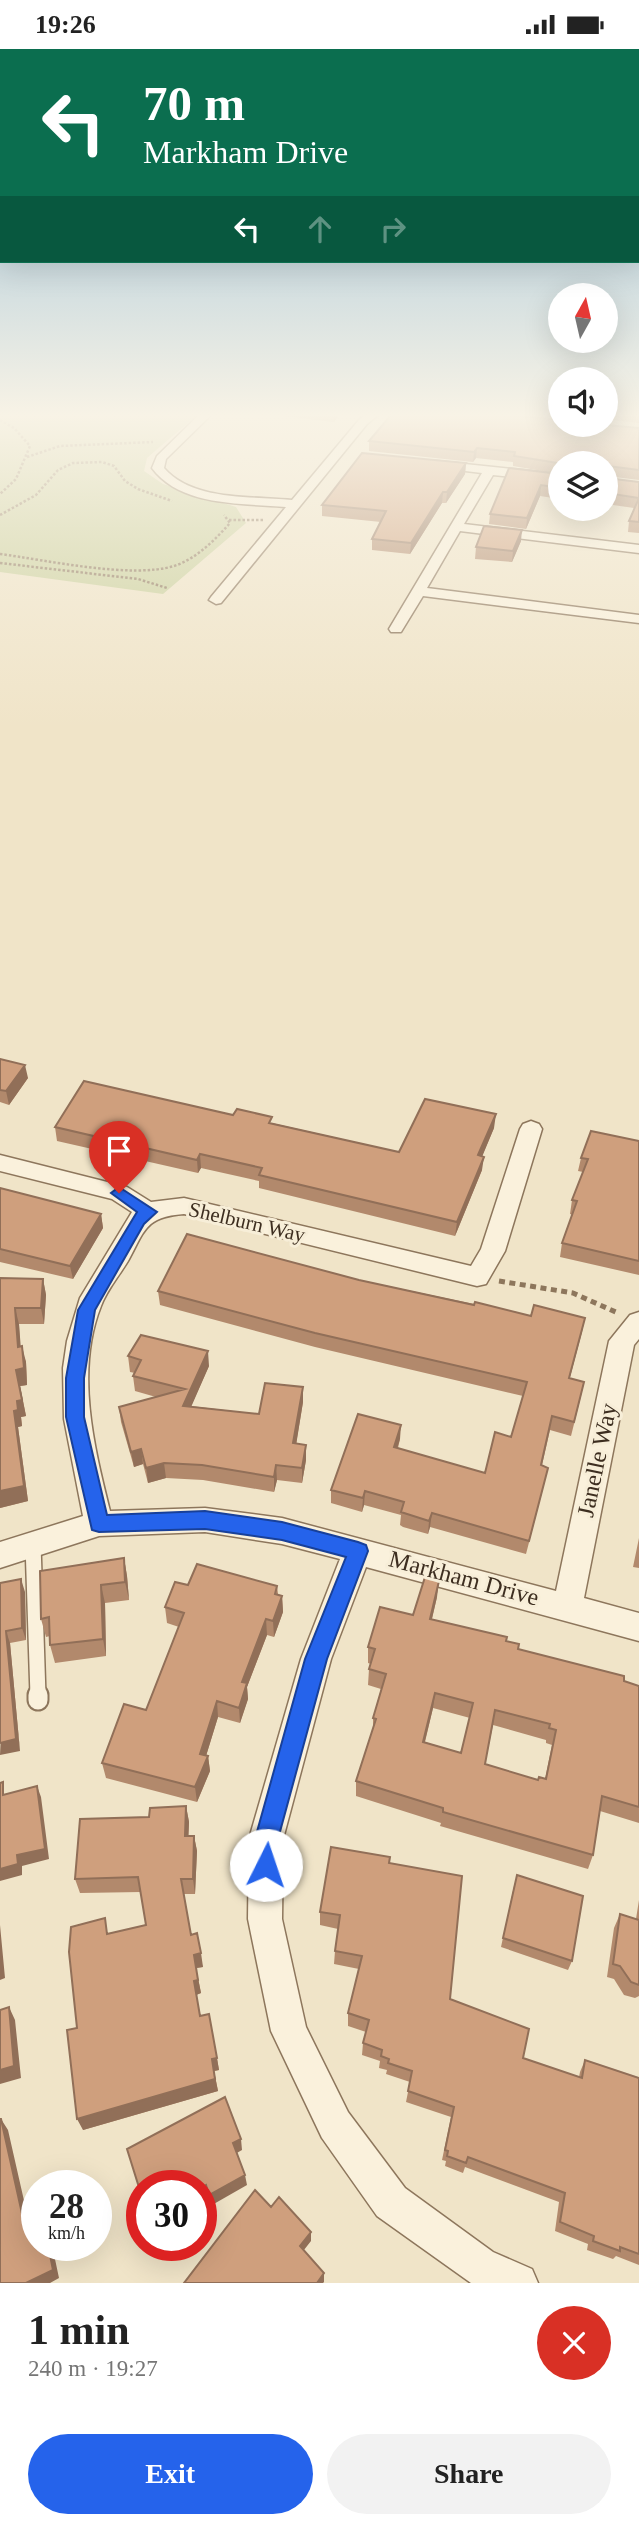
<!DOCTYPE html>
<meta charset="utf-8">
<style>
:root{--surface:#fff;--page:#f2f2f2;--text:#222;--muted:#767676;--accent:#2563eb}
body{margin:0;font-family:"Times New Roman",serif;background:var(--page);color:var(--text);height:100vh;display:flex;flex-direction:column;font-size:26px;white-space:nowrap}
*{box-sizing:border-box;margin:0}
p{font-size:23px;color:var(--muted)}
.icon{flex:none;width:38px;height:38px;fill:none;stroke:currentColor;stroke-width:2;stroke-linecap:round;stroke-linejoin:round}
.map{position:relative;height:2234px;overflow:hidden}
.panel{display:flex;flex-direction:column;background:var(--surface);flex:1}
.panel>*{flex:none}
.top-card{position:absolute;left:0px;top:0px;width:640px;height:214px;box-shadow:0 7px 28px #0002;background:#0b6e4f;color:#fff;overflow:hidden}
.needle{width:46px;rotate:8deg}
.buttons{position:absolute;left:548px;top:234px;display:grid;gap:14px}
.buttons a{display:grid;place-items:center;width:70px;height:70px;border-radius:50%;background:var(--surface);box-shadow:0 7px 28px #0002;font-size:35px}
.speed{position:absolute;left:21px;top:2121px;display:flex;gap:14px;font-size:35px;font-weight:700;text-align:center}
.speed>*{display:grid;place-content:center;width:91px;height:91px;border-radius:50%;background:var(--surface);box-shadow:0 7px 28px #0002;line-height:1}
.speed small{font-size:18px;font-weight:400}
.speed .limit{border:10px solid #d22;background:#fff;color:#111}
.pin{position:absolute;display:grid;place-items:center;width:60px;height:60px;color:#fff;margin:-72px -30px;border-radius:50% 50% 50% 0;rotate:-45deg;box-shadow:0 0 7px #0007}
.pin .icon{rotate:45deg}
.me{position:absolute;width:77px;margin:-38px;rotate:4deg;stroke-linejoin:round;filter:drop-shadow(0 0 5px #0008)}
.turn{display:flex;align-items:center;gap:24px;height:147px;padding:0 28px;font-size:32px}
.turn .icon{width:91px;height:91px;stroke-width:2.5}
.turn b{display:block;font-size:49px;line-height:60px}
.lanes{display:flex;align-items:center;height:66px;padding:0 28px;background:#0003;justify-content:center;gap:35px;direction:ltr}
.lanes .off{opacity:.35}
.round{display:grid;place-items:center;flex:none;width:74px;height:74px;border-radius:37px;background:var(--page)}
.summary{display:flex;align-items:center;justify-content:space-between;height:119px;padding:0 28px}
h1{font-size:42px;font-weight:800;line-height:52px}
.button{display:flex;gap:14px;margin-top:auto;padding:14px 28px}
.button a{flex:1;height:80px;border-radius:42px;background:var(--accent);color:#fff;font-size:28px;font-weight:800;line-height:80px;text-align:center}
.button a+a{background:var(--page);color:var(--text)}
.status{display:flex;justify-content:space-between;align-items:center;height:49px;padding:0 35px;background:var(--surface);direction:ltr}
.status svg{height:19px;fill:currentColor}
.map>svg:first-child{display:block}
.green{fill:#c9cf9b}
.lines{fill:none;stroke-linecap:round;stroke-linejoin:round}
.lane-far1-casing{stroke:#8d765c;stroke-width:18}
.lane-casing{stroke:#8d765c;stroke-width:23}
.street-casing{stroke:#8d765c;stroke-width:3}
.path-far1{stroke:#8d765c;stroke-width:2.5;stroke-dasharray:2.5 2;stroke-linecap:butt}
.path{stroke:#8d765c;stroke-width:5;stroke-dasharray:6 4.5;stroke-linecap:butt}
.lane-far1{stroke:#faf1dc;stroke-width:15}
.lane{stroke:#faf1dc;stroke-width:19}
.street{fill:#faf1dc;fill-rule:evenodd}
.wall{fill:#b2896c;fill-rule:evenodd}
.shaded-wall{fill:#916f58}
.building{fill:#cf9f7d;stroke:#916f58;stroke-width:2;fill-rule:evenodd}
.route{fill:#2563eb;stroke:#184099;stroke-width:2}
.labels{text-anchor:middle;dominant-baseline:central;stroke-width:6;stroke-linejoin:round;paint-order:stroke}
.street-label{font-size:21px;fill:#3d2e20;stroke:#f7eed8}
.near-street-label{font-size:24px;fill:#3d2e20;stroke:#f7eed8}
</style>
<div class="status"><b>19:26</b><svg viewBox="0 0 49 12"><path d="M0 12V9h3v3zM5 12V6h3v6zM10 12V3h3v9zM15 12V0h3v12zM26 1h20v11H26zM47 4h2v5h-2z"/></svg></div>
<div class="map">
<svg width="639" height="2234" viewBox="0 0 639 2234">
<rect width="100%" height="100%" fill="#f0e4c8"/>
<path class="green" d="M0,366H197L147,409L144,422L163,435L236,458L246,474L163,545L0,523Z"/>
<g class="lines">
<g class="lane-far1-casing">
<path id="lane-far1" d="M33,1495L38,1647"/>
</g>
<g class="lane-casing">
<path id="lane" d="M38,1646V1651"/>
</g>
<g class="street-casing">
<path id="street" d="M199,366H211L166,410L164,419C192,452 252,447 292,451L359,371L365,366H378L367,375L221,554L216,555L209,551L211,548L286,458C242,454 181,458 152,419L157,407Z
M436,412L560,425V433L493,426L464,475L639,496V504L460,482L427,539L639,566V574L423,547L401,583H391L389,580L482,424L432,418V414Z
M531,1072L539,1075L542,1080L505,1202L486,1235L477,1237L184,1165C145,1168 145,1181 128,1212C119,1227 107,1241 101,1257C75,1322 94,1398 110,1462L205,1459L282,1469L556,1542L609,1292L630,1266L639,1263V1290L634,1296L584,1549L639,1564V1592L366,1518L331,1610L283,1790L282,1870L306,1978L348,2063L405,2139L493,2203L532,2220L538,2234H471L377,2167L322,2089L271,1982L248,1870L249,1790L301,1610L340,1510L282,1495L205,1483L99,1487L0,1519V1493L83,1467L64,1370L63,1319L67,1292L80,1249L132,1163L112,1150L0,1122V1106L127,1138L151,1153L184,1149L471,1217L481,1200L520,1080L523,1075Z"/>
</g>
<path class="path-far1" d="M0,371L14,379L30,397L16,430L0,445
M27,408L60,397L153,393
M0,466L36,446L58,421L73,414L102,413L114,417L125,432L138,440L172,452
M229,471H263
M0,505C46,511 131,530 174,517C196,510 215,491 230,474L224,466
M0,514L138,530L167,539"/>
<path class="path" d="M499,1232L573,1244L618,1264"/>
<use href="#lane-far1" class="lane-far1"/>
<use href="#lane" class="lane"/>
<use href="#street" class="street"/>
</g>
<path class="wall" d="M274,366H339L334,373Z
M606,366H639V374L606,370Z
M551,371L639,379V431L607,427V429L639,433V484L628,483L629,472L634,459L606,455V415H560V425L513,417V413L476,409L473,413L369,402V392Z
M466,414L465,425L446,454H442L410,505L372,501V490L381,473L322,467V456Z
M560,425V450L540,447L526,480L489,475L490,465Z
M521,492L512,513L475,510L476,498Z
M0,1010L28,1029L9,1056L0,1053Z
M272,1074L399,1103L494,1079L482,1107V1121L455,1187L259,1139V1132L201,1119L198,1124L57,1092L55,1078Z
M639,1092V1226L560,1208L562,1194L573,1166L570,1165L572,1151L583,1123L578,1122L581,1109Z
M0,1139L101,1165L103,1179L73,1230L0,1213Z
M0,1229L43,1230L46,1246L44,1275H19L20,1297L26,1313L27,1336L20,1337L26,1367L21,1368L22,1377L18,1378L28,1452L0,1459Z
M359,1231L531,1267L585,1269L569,1329L584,1333L581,1347L571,1387L550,1381L542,1416L545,1432L526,1505L430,1478L428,1485L403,1478L400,1476L401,1466L364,1456L362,1463L331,1454V1441L400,1390L398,1399L485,1424L511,1388L523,1347L315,1298L160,1256L158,1242Z
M128,1307L209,1317L191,1357L259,1365L303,1353L296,1395L306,1396V1411L302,1434L277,1431L274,1443L203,1431L166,1429L148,1434L143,1415L134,1418L121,1373L119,1358L156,1348L135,1342L133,1327L135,1324L130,1323Z
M639,1489V1519L633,1518Z
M124,1509L127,1527L129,1551L105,1554L106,1607L55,1614L50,1596V1587L46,1588L41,1570Z
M0,1534L25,1543L26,1591L10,1594L20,1702Z
M188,1536L277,1537L278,1545L282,1547L283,1563L274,1588L267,1586L247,1638L248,1650L240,1674L218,1668L206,1707H208L210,1722L197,1753L106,1729L102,1714L146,1661L179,1578L167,1574L165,1558Z
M437,1548L432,1570L506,1592L518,1600L639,1637V1774L600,1762L593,1806L588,1820L440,1777L441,1774L356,1747V1732L373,1681V1669L381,1640L368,1636L369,1620L371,1615L368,1614V1598ZM433,1659L470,1669L461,1704L425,1693ZM493,1676L546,1691V1694L552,1696L545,1730L538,1731L485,1715Z
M186,1757L189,1773L188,1787H194L197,1802L195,1845H184L191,1886L203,1918L196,1919L201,1944L196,1946L200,1967L209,1965L219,2021L214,2022L218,2042L83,2081L77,1979L110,1885L146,1876L141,1843L80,1844L75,1830L149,1768Z
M389,1814L450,1950L523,2009L579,2028L580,2023L585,2011L639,2029V2216L616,2207L613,2210L587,2201L588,2195L555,2182L559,2153L465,2118L463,2124L445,2117L446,2112L442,2111L451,2068L406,2053L410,2033L386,2025L387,2021L379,2019L380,2012L362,2006L363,1994L366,1983L348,1977V1964L359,1920L334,1915L335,1902L338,1880L320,1876V1863Z
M514,1837L572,1912L568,1921L501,1898Z
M639,1851V1947L635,1949L624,1946L614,1930L607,1928L614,1879L620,1865L636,1870Z"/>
<path class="shaded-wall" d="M334,366H339L334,373Z
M477,399L476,409L473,413L474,403Z
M466,414L465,425L446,454L447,443Z
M541,436L540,447L526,480L527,469Z
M443,443L442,454L410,505L411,494Z
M522,481L521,492L512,513L513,502Z
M25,1016L28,1029L9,1056L6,1042Z
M496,1065L494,1079L477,1120L478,1106Z
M200,1105L201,1119L198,1124L197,1111Z
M484,1108L482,1121L455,1187L457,1173Z
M101,1165L103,1179L73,1230L70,1217Z
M43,1230L46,1246L44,1275L41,1259Z
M15,1259L19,1275L22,1314L18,1298Z
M585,1269L582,1283L566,1343L569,1329Z
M22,1297L26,1313L27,1336L20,1337L26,1367L21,1368L22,1377L18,1378L28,1452L0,1459V1442L17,1352L16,1321Z
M208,1302L209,1317L185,1372L183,1357Z
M303,1338V1353L294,1409L293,1394Z
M401,1376L400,1390L393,1412L394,1398Z
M306,1396V1411L302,1434V1419Z
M141,1400L143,1415L134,1418L131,1403Z
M164,1414L166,1429L148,1434L146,1419Z
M276,1416L277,1431L274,1443V1428Z
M365,1442L364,1456L362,1463L363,1449Z
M432,1464L430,1478L428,1485L429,1472Z
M124,1509L127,1527L129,1551L125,1533Z
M21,1530L25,1543L26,1591L22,1579Z
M439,1532L437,1548L428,1586L430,1570Z
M101,1536L105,1554L106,1607L103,1590Z
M282,1547L283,1563L274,1588L273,1572Z
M266,1570L267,1586L247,1638L248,1650L240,1674L239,1659L242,1633Z
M6,1582L10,1594L20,1702L0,1706Z
M435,1644L433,1659L421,1708L423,1693Z
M217,1652L218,1668L202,1720L200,1705Z
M208,1707L210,1722L197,1753L195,1738Z
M37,1737L41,1748L49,1810L22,1817V1826L0,1832V1820L17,1806Z
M186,1757L189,1773L188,1803L185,1787Z
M194,1787L197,1802L195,1845L193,1830Z
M0,1876L5,1929L0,1931Z
M201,1904L203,1918L196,1919L201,1944L196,1946L194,1932V1906Z
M9,1958L15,1971L21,2029L0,2035V2021Z
M217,2009L219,2021L214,2022L218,2042L83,2081L77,2070Z
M1,2070L8,2081L30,2178L23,2169Z
M241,2090L242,2101L235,2105L233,2094Z
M245,2126L247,2136L212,2156L209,2146Z
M206,2136L208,2146L201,2150V2139Z
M311,2183V2192L300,2206V2197Z
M48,2196H52L59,2229L50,2234H26Z
M324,2224V2233L323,2234H317Z"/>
<path class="building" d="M391,366H510L560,371V376H606L639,379V421L608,417L606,419V415H564L514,407L515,403L477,399L474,403L369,392Z
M362,404L466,414L447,443H443L411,494L372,490L386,462L322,456Z
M509,419L560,425V439L541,436L527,469L490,465Z
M606,423L607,429L639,433V473L629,472L639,449L606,444Z
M484,477L522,481L513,502L476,498Z
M0,1010L25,1016L6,1042L0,1041Z
M84,1032L233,1066L237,1060L272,1068L269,1074L399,1103L425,1050L496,1065L478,1106L484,1108L457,1173L259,1126L262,1119L200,1105L197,1111L55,1078Z
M591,1082L639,1092V1212L562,1194L577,1152L572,1151L588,1110L581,1109Z
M0,1139L101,1165L70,1217L0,1200Z
M187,1185L359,1231L474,1256L475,1253L531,1267L534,1256L585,1269L569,1329L584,1333L574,1373L552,1367L541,1416L548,1419L529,1492L432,1464L429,1472L404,1464L401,1463L404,1453L365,1442L363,1449L331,1441L358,1365L401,1376L394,1398L485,1424L495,1383L511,1388L527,1333L315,1284L158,1242Z
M0,1229L43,1230L41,1259H15L18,1298L22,1297L24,1319L16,1321L22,1351L17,1352L18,1361L14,1362L24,1437L0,1442Z
M141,1286L208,1302L183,1357L259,1365L265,1334L303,1338L293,1394L306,1396L302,1419L276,1416L274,1428L202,1416L164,1414L146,1419L141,1400L131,1403L119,1358L185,1340L133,1327L141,1311L128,1307Z
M124,1509L125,1533L101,1536L103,1590L50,1596L49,1568L41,1570L40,1522Z
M197,1515L277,1537L275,1545L282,1547L273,1572L266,1570L242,1633L247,1634L239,1659L217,1652L200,1705L208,1707L195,1738L102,1714L124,1655L146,1661L184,1564L165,1558L175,1533L188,1536Z
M425,1528L439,1532L430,1570L507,1588L506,1592L519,1595L518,1600L624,1627V1632L639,1637V1758L602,1747L593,1806L443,1763V1759L356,1732L376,1670L373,1669L386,1625L369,1620L375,1600L368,1598L380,1558L413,1566ZM435,1644L473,1654L461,1704L423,1693ZM495,1661L550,1675L549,1679L556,1681L546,1730L539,1728L538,1731L485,1715Z
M21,1530L22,1579L6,1582L16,1690L0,1694V1534Z
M3,1733V1746L37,1737L45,1800L17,1806L18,1815L0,1820V1734Z
M186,1757L185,1787H194L193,1830H181L191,1886L197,1884L201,1904L194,1906L198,1931L194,1932L200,1967L209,1965L217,2009L212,2010L215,2030L77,2070L67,1981L77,1979L69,1903L71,1878L105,1869L107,1885L146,1876L138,1828L75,1830L80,1770L149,1768L150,1759Z
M331,1798L390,1808L389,1814L462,1827L450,1950L529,1980L523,2009L582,2029L585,2011L639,2029V2205L620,2198V2202L593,2192L594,2187L560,2173L565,2144L468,2108L466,2114L447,2107L448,2102L445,2101L454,2058L408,2042L412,2022L388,2014L389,2010L381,2007L382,2001L363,1994L369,1971L348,1964L362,1907L335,1902L340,1866L320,1863Z
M517,1826L583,1847L572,1912L503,1889Z
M620,1865L639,1871V1936L631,1933L620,1917L613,1915Z
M9,1958L14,2017L0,2021V1961Z
M225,2048L241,2090L233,2094L245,2126L209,2146L206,2136L201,2139V2137H142V2148L127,2100Z
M0,2070H1L23,2169L37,2162V2196H48L53,2221L26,2234H0Z
M255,2141L271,2158L279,2148L311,2183L300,2197L324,2224L317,2234H184Z"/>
<linearGradient id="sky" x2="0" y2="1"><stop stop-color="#8fbad6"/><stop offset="0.54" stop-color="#f8f3e6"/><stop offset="1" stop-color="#f8f3e6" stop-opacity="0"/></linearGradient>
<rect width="639" height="679" fill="url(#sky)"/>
<path class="route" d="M119,1138L157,1163L144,1175L95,1261L84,1329V1368L107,1466L205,1462L282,1473L358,1493L366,1496L368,1502L327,1610L278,1790V1816L274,1825L266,1828L257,1825L254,1816L255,1790L305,1610L346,1508L282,1491L205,1480L99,1483L92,1481L66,1368V1329L78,1261L137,1163L111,1144Z"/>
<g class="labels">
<g class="street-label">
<text transform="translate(247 1173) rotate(13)">Shelburn Way</text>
</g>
<g class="near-street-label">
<text transform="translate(597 1411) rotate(-78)">Janelle Way</text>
<text transform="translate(464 1529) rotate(15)">Markham Drive</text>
</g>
</g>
</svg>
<div class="buttons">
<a><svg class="needle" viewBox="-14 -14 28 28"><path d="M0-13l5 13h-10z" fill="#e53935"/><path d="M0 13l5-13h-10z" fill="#767676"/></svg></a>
<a><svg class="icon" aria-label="sound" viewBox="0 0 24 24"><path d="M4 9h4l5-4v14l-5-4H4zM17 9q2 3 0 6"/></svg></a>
<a><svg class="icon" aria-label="layers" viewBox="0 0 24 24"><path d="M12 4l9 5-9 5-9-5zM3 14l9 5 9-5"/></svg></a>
</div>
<div class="speed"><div>28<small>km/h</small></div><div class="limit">30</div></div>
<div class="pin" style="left:119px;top:1144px;background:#d93025"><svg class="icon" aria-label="arrive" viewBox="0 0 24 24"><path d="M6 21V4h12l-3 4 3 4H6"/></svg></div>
<svg class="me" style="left:266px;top:1816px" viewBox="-20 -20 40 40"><circle r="19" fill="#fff"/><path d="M0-13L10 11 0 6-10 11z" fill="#2563eb"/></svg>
<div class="top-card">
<div class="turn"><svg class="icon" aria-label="left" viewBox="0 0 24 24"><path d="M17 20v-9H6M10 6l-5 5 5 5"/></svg><div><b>70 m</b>Markham Drive</div></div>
<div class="lanes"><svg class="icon" aria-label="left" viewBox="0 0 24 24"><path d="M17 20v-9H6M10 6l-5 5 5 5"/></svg><svg class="icon off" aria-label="ahead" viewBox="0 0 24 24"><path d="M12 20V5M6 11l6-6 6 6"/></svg><svg class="icon off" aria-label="right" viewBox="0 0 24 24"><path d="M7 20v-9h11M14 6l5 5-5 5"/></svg></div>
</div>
</div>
<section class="panel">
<div class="summary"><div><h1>1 min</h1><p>240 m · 19:27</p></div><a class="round" style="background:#d93025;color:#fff"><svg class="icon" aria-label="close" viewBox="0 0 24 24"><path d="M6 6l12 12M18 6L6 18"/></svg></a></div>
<div class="button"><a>Exit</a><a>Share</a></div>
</section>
